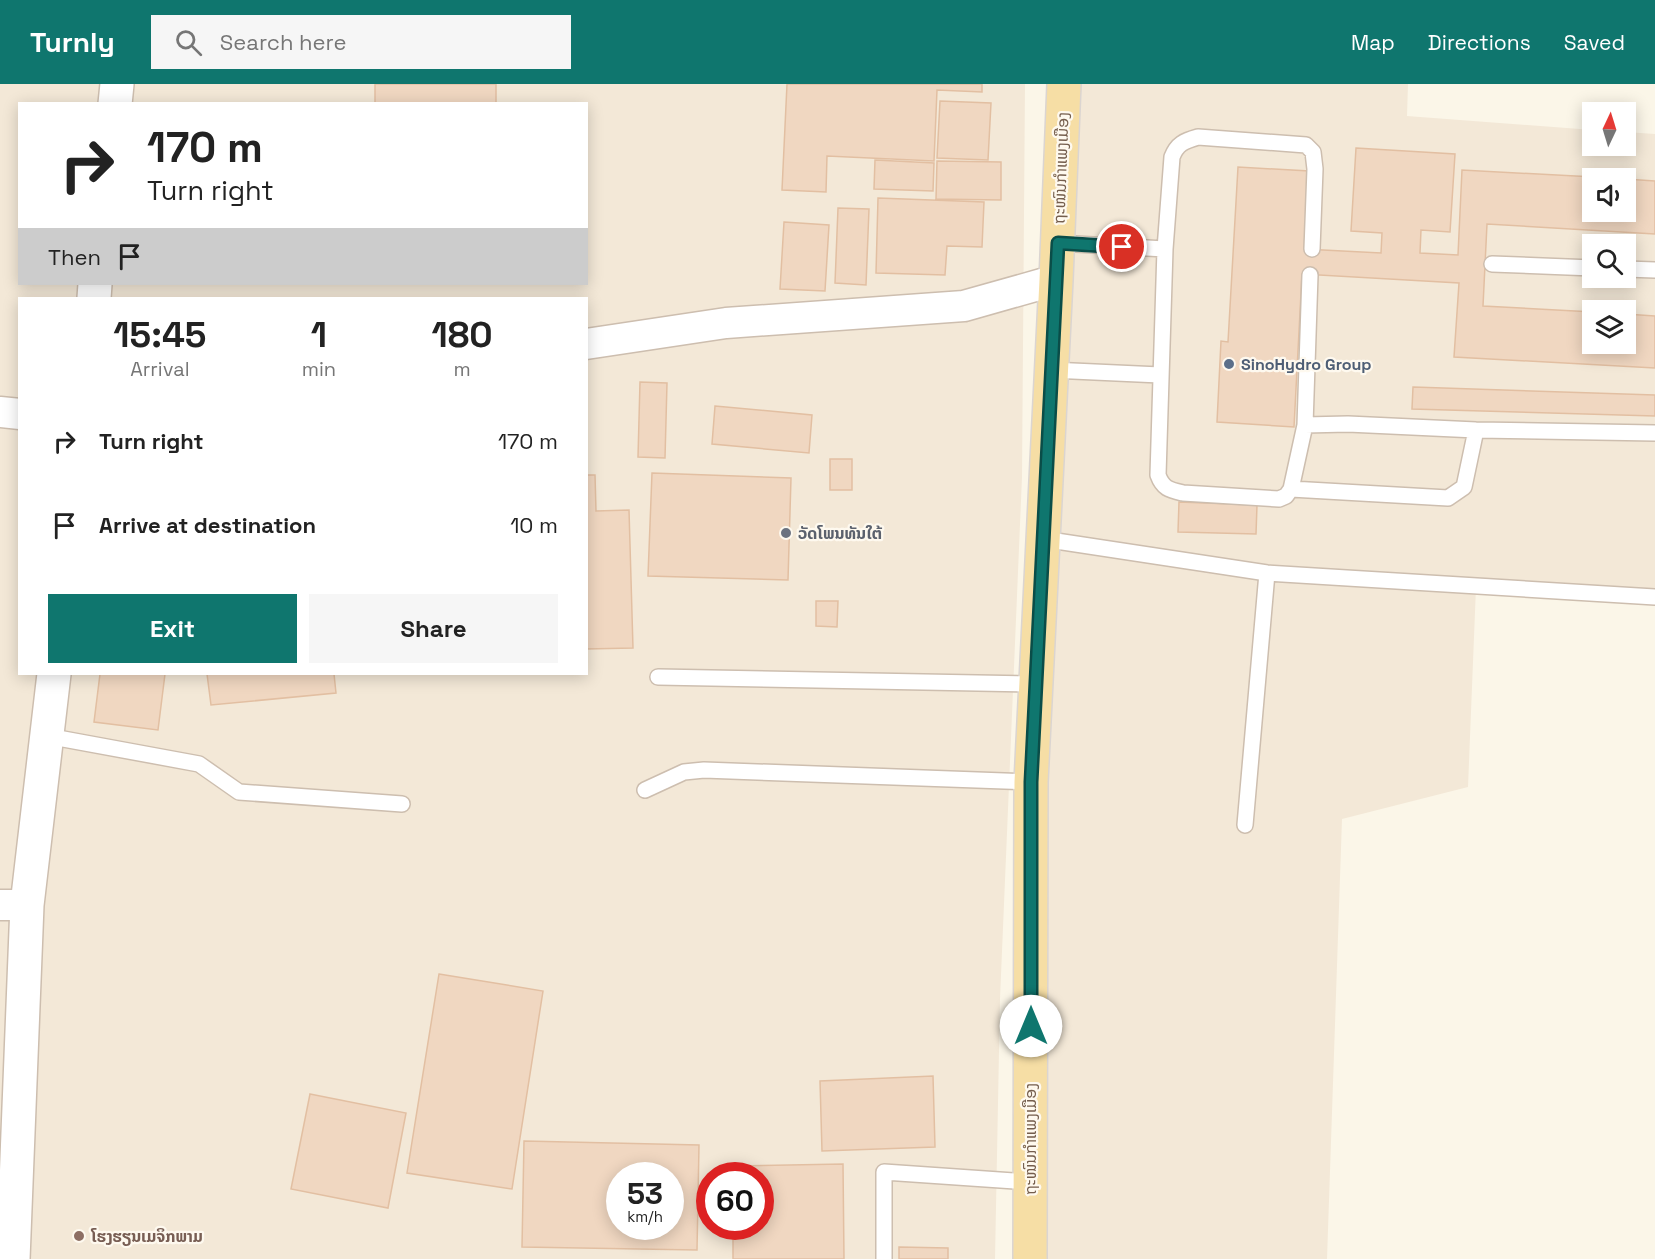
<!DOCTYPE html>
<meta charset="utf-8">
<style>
:root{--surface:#fff;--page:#f6f6f6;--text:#222;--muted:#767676;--accent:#0f766e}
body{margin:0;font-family:"Space Grotesk","Noto Sans Lao",sans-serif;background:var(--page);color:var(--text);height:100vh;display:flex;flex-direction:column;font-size:22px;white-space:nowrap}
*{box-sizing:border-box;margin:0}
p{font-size:20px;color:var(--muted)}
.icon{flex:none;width:33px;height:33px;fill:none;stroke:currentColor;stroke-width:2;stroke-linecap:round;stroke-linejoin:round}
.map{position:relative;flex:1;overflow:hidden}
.panel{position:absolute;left:18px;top:213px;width:570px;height:378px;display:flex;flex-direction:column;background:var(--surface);border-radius:0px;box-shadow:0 3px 15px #0003}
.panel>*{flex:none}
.banner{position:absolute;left:18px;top:18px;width:570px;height:183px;border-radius:0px;box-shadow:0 3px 15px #0003;background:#fff;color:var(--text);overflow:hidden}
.needle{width:39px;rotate:4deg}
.buttons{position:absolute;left:1582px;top:18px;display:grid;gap:12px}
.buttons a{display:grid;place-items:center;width:54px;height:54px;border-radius:0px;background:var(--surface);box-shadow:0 3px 15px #0003;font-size:30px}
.speed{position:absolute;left:606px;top:1078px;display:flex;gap:12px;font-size:30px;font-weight:700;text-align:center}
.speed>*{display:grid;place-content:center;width:78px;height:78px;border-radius:50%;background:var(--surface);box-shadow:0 3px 15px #0003;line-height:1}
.speed small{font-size:15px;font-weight:400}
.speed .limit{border:9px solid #d22;background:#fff;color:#111}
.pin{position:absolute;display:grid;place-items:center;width:51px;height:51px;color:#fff;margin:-26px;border:3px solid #fff;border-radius:50%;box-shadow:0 2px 6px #0007}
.me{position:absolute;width:66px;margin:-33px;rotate:0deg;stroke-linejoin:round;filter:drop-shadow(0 0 4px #0008)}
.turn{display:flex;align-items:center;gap:21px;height:126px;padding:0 30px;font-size:27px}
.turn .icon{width:78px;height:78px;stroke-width:2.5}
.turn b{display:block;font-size:42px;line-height:51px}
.then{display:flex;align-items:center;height:57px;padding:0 30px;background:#0003;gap:12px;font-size:22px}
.eta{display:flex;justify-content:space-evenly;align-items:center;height:102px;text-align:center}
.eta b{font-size:36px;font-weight:700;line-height:42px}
.cta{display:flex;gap:12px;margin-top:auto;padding:12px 30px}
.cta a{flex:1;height:69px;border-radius:0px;background:var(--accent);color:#fff;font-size:24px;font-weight:700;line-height:69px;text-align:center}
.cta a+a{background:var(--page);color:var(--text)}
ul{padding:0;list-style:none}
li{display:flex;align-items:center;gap:18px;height:84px;padding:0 30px}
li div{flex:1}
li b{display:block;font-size:22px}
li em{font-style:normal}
header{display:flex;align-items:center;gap:36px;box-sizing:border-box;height:84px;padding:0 30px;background:var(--accent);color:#fff}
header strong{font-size:28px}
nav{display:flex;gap:33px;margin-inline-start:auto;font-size:21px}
.search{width:420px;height:54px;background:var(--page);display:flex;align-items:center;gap:15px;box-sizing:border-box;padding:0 21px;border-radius:0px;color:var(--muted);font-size:22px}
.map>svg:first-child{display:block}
.residential{fill:#f3e8d7;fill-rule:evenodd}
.building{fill:#f0d7c1;stroke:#e2bfa2;stroke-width:1.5;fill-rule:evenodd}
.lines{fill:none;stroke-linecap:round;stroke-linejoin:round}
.service-casing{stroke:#cdbeaf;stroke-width:18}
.minor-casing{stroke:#cdbeaf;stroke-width:33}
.tertiary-casing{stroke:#cdbeaf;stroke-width:36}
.primary-casing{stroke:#dbd5d1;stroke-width:36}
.service{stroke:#fff;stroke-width:15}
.minor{stroke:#fff;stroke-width:30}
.tertiary{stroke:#fff;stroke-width:33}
.primary{stroke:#f6dea5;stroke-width:33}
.route-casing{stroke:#0a4d48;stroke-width:15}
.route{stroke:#0f766e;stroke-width:10}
.service-dot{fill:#5c6f8a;stroke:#fef9ef;stroke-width:2}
.worship-dot{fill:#6b7280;stroke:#fef9ef;stroke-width:2}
.education-dot{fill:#8d6e63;stroke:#fef9ef;stroke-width:2}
.labels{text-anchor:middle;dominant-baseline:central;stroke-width:4.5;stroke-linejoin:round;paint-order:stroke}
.street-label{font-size:16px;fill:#755e4d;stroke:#fef9ef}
.service-label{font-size:16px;font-weight:bold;fill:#4e5e75;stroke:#fef9ef;text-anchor:start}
.worship-label{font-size:16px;font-weight:bold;fill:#5b616d;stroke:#fef9ef;text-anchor:start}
.education-label{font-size:16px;font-weight:bold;fill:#785e54;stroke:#fef9ef;text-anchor:start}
</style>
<header>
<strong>Turnly</strong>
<div class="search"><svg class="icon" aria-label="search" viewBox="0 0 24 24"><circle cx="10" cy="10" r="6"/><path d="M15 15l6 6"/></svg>Search here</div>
<nav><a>Map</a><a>Directions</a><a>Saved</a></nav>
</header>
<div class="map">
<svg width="1655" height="1175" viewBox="0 0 1655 1175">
<rect width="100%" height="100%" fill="#fbf6e8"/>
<path class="residential" d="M0,0H1025L1022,393L1000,915L995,1175H0ZM20,20H586V200H20ZM20,214H586V590H20ZM620,1092H670V1143H620ZM710,1092H760V1143H710Z
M1059,0H1408L1407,32L1593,46V62H1626V48L1655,50V513L1476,503L1468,703L1342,735L1327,1175H1030ZM1593,94H1626V128H1593ZM1593,160H1626V194H1593ZM1593,226H1626V260H1593Z"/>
<path class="building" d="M375,0H496V20H375Z
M787,0H982V8L937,6L934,77L827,72L826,108L782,106Z
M940,17L991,19L988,76L937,74Z
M1356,64L1455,70L1450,148L1421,146L1420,169L1458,171L1462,86L1613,94H1593V128H1626V95L1655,97V150L1487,140L1483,222L1593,228V260H1626V230L1655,232V284L1454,273L1459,199L1302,190L1294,343L1217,338L1221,257L1228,258L1238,83L1309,87L1304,165L1381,169L1382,149L1351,147Z
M875,76L934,79L933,107L874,105Z
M937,77L1001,78V116L936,115Z
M878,114L984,118L982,163L947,162L945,191L876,189Z
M838,124L869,125L866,201L835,199Z
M784,138L829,141L825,207L780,205Z
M640,298L667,299L665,374L638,373Z
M1413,303L1655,311V332L1412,325Z
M715,322L812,331L809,369L712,360Z
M830,375H852V406H830Z
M652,389L791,394L788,496L648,492Z
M586,391H595L596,427L629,426L633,564L586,565Z
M1179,418L1257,421L1256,450L1178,448Z
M816,517H838L837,543L816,542Z
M100,590H165L158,646L94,638Z
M207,590H334L336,609L211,621Z
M439,890L543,907L512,1105L407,1089Z
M933,992L935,1063L822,1067L820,997Z
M310,1010L406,1029L388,1124L291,1105Z
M524,1057L699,1061L697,1166L522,1163ZM620,1092H670V1143H620Z
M843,1080L844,1175H733V1143H760V1092H732V1082Z
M899,1163L948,1164V1175H899Z"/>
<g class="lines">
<g class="service-casing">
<path id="service" d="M1058,159L1165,165L1172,73C1177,60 1184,57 1198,53L1306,61L1313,68L1315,85L1312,165
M1165,165L1158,391C1163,405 1170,406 1183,409L1279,415L1286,412L1291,405L1305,341L1348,340L1476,346L1655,349
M1492,180L1593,184
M1626,185L1655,186
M1051,286L1160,291
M1305,341L1310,191
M1291,405L1448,414L1464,403L1476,346
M1043,455L1267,489L1655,513
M658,593L1036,600
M47,652L199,680L239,708L402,720
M645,706L684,688L704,686L1031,698
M1245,741L1267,489
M884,1175V1088L1030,1098"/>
</g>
<g class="minor-casing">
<path id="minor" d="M586,260L726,239L964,222L1056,196
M0,328L20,330
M0,821H27"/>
</g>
<g class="tertiary-casing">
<path id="tertiary" d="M115,20L117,0
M94,214L95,200
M13,1175L27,821L54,590"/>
</g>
<g class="primary-casing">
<path id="primary" d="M1030,1175L1031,698L1056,196L1064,0"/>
</g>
<use href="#service" class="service"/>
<use href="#minor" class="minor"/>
<use href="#tertiary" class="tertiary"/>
<use href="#primary" class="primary"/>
</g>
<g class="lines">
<g class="route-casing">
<path id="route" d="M1031,942V698L1058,159L1122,163"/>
</g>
<use href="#route" class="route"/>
</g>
<circle class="service-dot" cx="1229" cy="280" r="6"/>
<circle class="worship-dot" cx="786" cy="449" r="6"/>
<circle class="education-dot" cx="79" cy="1152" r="6"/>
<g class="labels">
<g class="street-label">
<text transform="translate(1061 84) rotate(-88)">ຖະໜົນກຳແພງເມືອງ</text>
<text transform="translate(1030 1055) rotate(-90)">ຖະໜົນກຳແພງເມືອງ</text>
</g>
<g class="service-label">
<text x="1241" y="280">SinoHydro Group</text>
</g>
<g class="worship-label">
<text x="798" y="449">ວັດໂພນທັນໃຕ້</text>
</g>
<g class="education-label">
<text x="91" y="1152">ໂຮງຮຽນເມຈິກພາມ</text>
</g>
</g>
</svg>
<div class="buttons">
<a><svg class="needle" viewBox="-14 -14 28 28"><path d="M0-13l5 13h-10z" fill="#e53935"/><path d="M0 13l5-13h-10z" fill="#767676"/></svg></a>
<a><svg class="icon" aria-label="sound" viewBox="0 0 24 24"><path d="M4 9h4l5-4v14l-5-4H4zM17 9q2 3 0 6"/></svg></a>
<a><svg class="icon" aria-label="search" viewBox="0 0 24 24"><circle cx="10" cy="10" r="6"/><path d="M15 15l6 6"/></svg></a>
<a><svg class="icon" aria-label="layers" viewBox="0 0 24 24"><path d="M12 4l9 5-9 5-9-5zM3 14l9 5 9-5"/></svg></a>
</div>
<div class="speed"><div>53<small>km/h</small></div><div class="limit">60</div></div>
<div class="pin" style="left:1122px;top:163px;background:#d93025"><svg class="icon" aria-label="arrive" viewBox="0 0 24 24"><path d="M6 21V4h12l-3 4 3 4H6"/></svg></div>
<svg class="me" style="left:1031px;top:942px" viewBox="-20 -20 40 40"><circle r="19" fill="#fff"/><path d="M0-13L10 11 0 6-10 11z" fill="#0f766e"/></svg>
<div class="banner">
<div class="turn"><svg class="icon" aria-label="right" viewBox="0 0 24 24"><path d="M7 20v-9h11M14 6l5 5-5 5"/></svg><div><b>170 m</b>Turn right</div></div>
<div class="then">Then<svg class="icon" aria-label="arrive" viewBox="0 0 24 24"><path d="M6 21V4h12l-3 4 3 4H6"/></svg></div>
</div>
<section class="panel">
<div class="eta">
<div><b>15:45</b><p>Arrival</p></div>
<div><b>1</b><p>min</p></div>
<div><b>180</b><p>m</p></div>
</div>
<ul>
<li><svg class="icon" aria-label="right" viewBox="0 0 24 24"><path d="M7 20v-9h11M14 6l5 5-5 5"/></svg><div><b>Turn right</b></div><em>170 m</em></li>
<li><svg class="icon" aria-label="arrive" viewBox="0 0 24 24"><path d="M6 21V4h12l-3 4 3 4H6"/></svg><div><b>Arrive at destination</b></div><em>10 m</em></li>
</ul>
<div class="cta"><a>Exit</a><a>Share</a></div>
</section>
</div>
